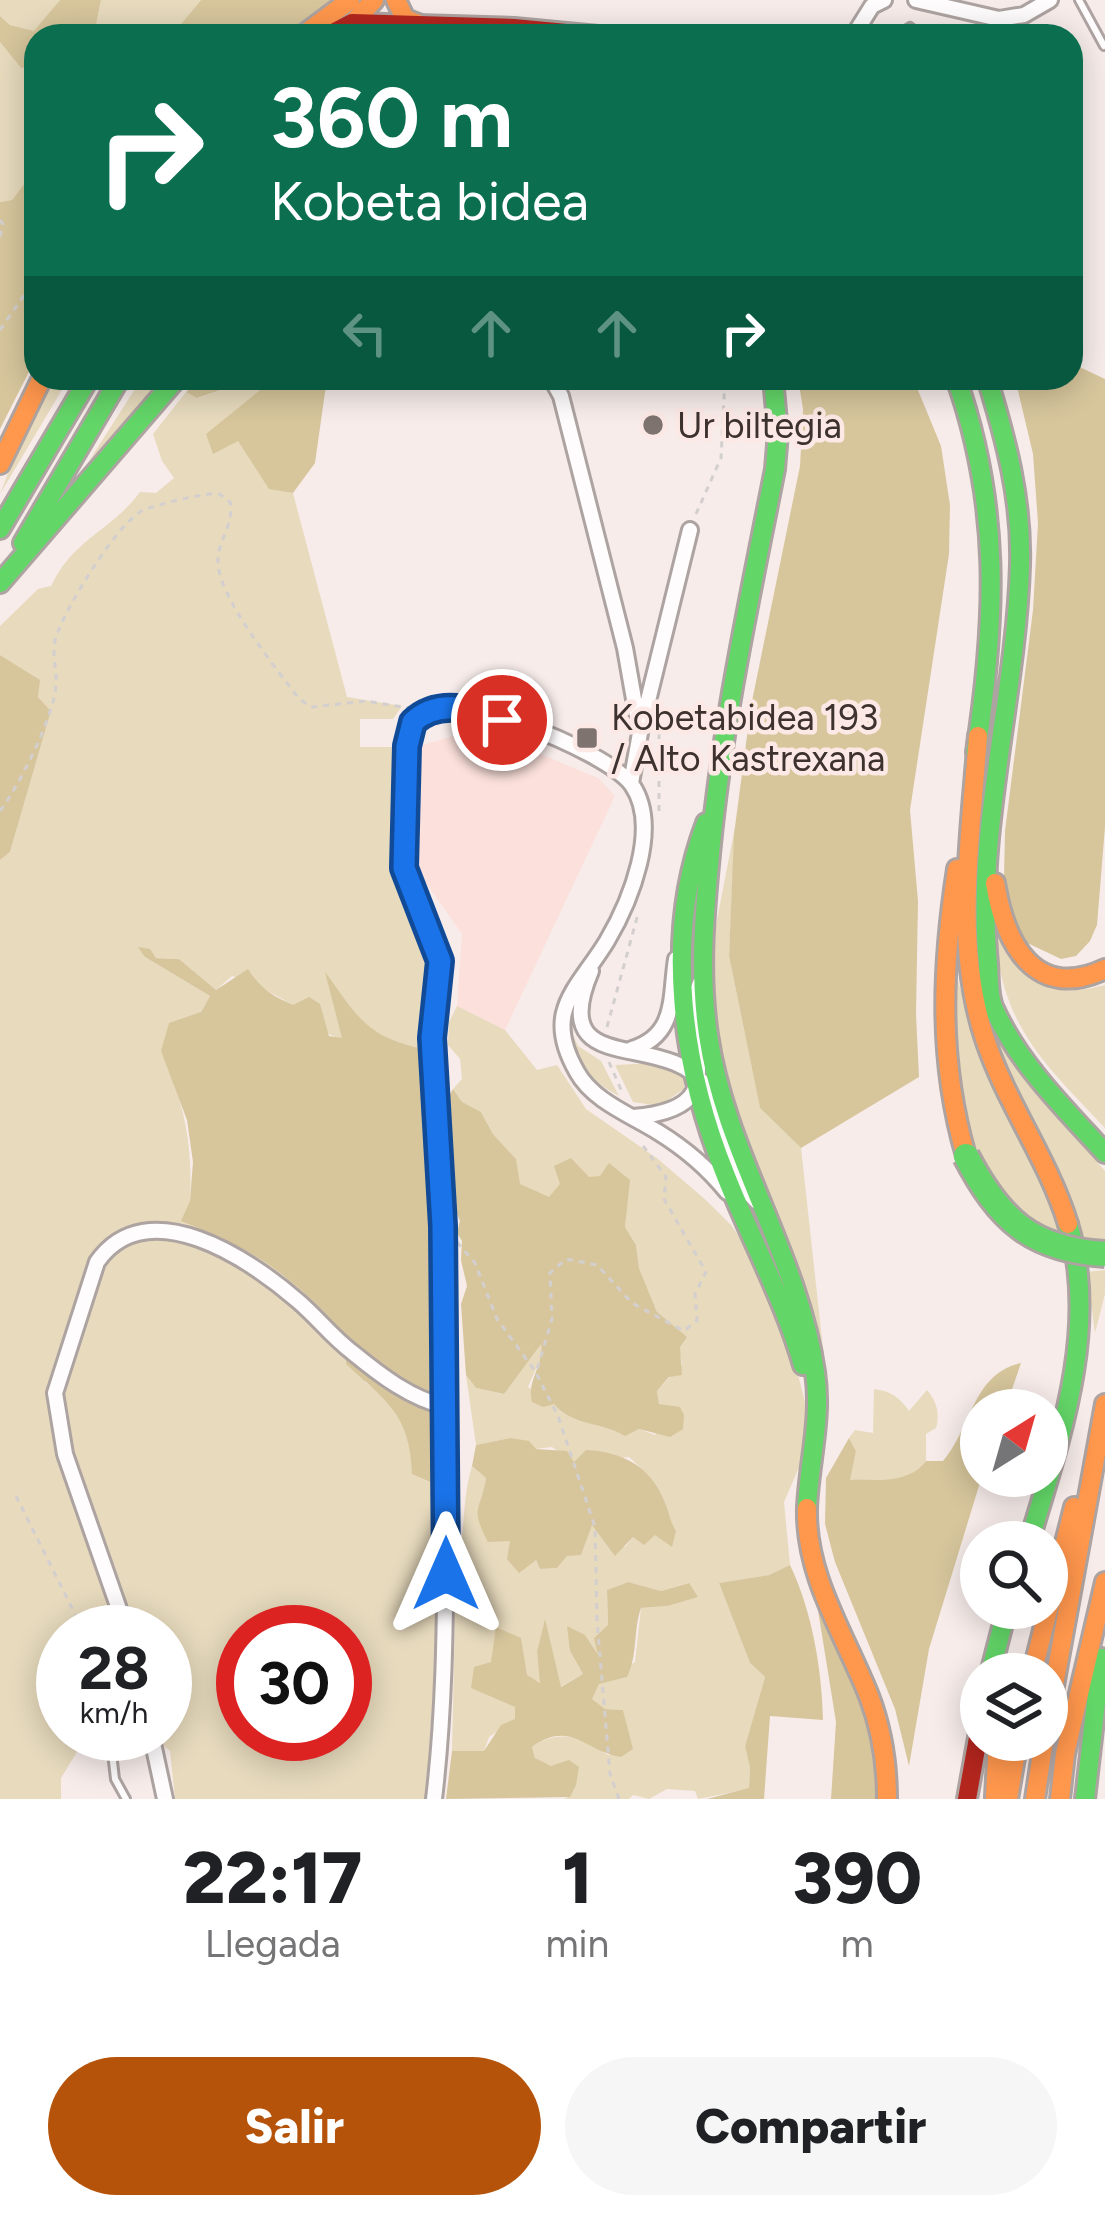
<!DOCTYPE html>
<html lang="es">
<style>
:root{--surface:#fff;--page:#f6f6f6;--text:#202124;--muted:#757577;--accent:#b45309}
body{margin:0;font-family:Figtree,sans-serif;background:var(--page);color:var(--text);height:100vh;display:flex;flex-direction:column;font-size:45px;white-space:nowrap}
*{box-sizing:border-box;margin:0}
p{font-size:39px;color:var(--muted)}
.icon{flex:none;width:66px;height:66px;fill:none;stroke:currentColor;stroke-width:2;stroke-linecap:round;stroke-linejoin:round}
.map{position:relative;height:1799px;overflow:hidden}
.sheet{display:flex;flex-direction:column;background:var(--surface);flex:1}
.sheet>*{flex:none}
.banner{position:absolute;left:24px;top:24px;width:1059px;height:366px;border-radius:36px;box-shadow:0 6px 30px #0003;background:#0b6e4f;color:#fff;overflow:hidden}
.needle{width:78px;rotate:37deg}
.buttons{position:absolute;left:960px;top:1389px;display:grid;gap:24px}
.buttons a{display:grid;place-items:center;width:108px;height:108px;border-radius:50%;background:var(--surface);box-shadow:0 6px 30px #0003;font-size:60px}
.speed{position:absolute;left:36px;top:1605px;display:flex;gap:24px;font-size:60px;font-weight:700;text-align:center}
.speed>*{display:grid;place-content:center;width:156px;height:156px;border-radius:50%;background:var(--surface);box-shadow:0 6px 30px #0003;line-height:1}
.speed small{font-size:30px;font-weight:400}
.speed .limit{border:18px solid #d22;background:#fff;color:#111}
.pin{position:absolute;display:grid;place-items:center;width:102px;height:102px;color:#fff;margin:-51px;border:6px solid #fff;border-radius:50%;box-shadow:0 3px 12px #0007}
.me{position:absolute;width:132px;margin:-66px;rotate:0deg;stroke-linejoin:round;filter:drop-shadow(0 0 9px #0008)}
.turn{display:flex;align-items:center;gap:42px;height:252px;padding:0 48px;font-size:54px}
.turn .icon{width:156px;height:156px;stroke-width:2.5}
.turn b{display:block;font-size:84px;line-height:102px}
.lanes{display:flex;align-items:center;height:114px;padding:0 48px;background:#0003;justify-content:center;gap:60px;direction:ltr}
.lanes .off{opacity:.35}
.eta{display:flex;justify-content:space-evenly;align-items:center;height:204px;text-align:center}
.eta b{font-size:72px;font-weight:800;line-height:84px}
.action{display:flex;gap:24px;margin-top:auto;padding:24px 48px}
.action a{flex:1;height:138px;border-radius:72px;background:var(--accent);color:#fff;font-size:48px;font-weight:800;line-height:138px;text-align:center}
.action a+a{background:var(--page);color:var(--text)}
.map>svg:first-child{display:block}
.built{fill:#fbe0db}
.green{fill:#e7dabd;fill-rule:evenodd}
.forest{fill:#d7c69c}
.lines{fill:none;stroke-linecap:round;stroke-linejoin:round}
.lane-casing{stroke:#ada3a1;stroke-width:12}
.street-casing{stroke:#ada3a1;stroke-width:20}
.fast-casing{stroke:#ada3a1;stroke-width:24}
.slow-casing{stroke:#ada3a1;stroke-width:24}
.jam-casing{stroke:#ada3a1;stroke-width:24}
.path{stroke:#d3cfcf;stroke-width:3;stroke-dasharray:6 6;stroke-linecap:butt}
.lane{stroke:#fefcfc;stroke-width:6}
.street{stroke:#fefcfc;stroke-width:14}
.fast{stroke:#63d668;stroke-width:18}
.slow{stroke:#ff974d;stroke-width:18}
.jam{stroke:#b3261e;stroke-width:18}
.fast-bridge-casing{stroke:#ada3a1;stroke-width:30;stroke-linecap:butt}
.fast-bridge{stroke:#63d668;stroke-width:24}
.route-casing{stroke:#114b97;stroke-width:30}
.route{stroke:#1a73e8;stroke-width:21}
.poi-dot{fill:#7f7370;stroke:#fce9e5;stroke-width:4.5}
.labels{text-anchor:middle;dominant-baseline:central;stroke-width:9;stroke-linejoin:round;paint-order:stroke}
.poi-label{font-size:36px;fill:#3e322f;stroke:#fce9e5;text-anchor:start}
</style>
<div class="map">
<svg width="1105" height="1799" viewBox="0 0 1105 1799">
<rect width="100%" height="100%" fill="#f7ecea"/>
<path class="built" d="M468,724L598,778L615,796L505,1030L457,1006L462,934L417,870L422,745L457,735Z"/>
<path class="green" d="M0,0H60L34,32L10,25L0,16Z
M101,0H201L171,36H94Z
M0,42L21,68L36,66V168L12,200L0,202Z
M53,378H69L0,494L25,430Z
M142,378H170L89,461Z
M256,378H265L260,391L206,435L238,440L269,488L293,493L347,697L402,706L393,719H360V747H394L392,853L432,963L420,1048C366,1036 359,1018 327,976L343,1039C321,1035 312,1018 294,1006C275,994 254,983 232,976L216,990L179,959L145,957L210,996L201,1012L161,1051C184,1101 193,1145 190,1201L217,1235L283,1271L347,1337L365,1382L395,1407L411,1441L412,1474L431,1483L436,1474L435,1660L426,1799H175L170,1751L150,1734H165V1632H63V1734H88L61,1778V1799H0V860L10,852L51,711L38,697L39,680L0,655V626L38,589L51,586C75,537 109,533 140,492L156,493L174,478L162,461L153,434L186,392L198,398ZM243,1632H345V1734H243Z
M735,827L729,956L760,1108L801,1148L830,1412L805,1304L728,1101L712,1010L709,961Z
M993,926C1016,980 1047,1001 1105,985V1128C1039,1058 1003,1027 993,926Z
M954,967L975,1038L1064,1237L1021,1216L1002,1196L978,1159L953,1065Z
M457,1006L505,1030L537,1070L557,1065L586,1109L658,1159L707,1201L731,1225L751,1253L789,1339L809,1418L807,1449L784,1502L790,1565L769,1575L719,1583L750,1663L765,1677L745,1746L750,1768L749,1789L698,1799L695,1791L667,1789L649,1799L633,1795L629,1799H564L570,1796L551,1766L535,1759L532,1747C559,1728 582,1737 608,1755L632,1749L623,1710L605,1709L591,1699L599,1684L635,1662L641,1608L667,1606L688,1583L661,1591L628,1582L607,1590L608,1626L601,1660L570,1651L583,1674L560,1687L544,1623L537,1651L541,1683L491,1662L472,1687L516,1707L515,1719L489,1737L484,1751H452L456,1572C466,1537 461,1501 472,1466L486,1478C483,1498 497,1526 512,1541C523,1552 535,1554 540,1569L557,1568L592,1524L625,1547L633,1537L668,1519C666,1494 647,1473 629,1457L574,1462L552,1447L535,1449L510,1438L476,1445L466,1375L476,1388L503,1394L541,1342L542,1355L528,1387L554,1404L625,1435L639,1429L655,1435L667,1408L659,1404L657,1391L682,1364L675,1329L657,1312L639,1268L636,1245L625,1227L629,1180C599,1176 570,1173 549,1198L519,1184L516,1159L493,1134L481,1112L462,1103L453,1089L462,1079L460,1059L448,1045L449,1022Z
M990,1026L1031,1086L1105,1171V1240L1080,1238Z
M570,1029L578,1046L601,1061L619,1096C590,1080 572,1062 570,1029Z
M657,1063L684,1078V1089L659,1106L633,1102L615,1065Z
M1105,1270V1294L1095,1333L1087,1272Z
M874,1389C891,1391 899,1397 909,1411L927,1390C937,1402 940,1413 936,1428L926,1434V1461C907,1485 877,1482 849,1480L856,1451L849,1438L855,1430L873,1433Z"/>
<path class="forest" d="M60,0H101L94,36H36V66L21,68L0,42V16L10,25L34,31Z
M201,0H331L288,36H171Z
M36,168V358L0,429V202L12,200Z
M1071,363L1105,379V827L1097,925L1090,941L1076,956L1061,959L1023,941L1010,916L1004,878L1005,831L1033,610L1038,523L1033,454L1015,378H1071Z
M203,378H256L197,398L186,392Z
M265,378H327L315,463L293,493L269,489L238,441L213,454L206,434L259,391Z
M798,378H913L941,446L950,505L949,554L910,810L918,901L916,1014L919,1077L801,1148L760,1108L729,956L734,834L751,706L800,466L803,409Z
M0,655L40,680L38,697L51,711L10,852L0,860Z
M138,947L150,949L156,958L179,959L216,990L248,969C260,988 272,996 293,1005L309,997L320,1004L329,1036L342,1038L325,972C357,1015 365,1036 420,1048L436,1269V1474L432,1483L412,1474C410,1414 387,1402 346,1364L347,1337C291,1275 260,1252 181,1221L190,1201L193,1162L187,1120L161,1051L169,1023L201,1012L210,996L145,957Z
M453,1089L462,1102L481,1112L493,1134L516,1159L520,1184L549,1197L560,1184L554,1166L571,1158L589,1177L600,1176L609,1163L630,1180L625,1227L636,1245L639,1268L657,1312L687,1337L680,1347L682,1375L669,1377L657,1391L659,1404L680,1407L684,1415L683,1429L670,1437L639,1429L625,1436C601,1421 574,1427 554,1404L543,1407L532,1402C526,1381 544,1366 541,1344L504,1394L476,1388L466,1375L461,1304L467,1286L461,1260L462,1241L457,1233L460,1221L451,1199L448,1098Z
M1021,1363L1005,1410H981L982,1476L929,1649L909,1766L895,1709L835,1562L825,1524L826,1478L849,1438L856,1451L850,1480C878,1479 907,1485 926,1461H943C972,1428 972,1374 1021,1363Z
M510,1438L529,1441L536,1449L567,1451L574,1462L586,1450C623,1452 651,1466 665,1503C670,1514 669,1520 676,1531L672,1547L655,1535L644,1545L633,1537L615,1556L592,1525L581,1555L567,1556L557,1568L540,1569L536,1560L519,1573L507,1559L510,1541L488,1542C469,1506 481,1512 486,1478L472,1466L476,1445Z
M790,1565C812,1611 822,1669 823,1720L770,1716L764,1799H707L749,1788L750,1768L745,1746L765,1677L750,1663L719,1583L769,1575Z
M628,1582L661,1591L689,1583L698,1597L667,1606L641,1608C633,1631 638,1655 627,1677L599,1684L592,1699L605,1709L623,1710L633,1749L621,1757C585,1752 572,1719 532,1747L535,1758L551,1766L569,1760L579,1767L576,1785L570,1797L446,1799L452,1751H484L501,1725L515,1719V1707L471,1688L474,1667L491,1662L496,1627L521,1638L527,1675L540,1683L537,1651L545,1619L561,1687L583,1674L570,1651L567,1626L585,1635L598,1655L594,1638L608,1625L607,1590Z
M816,1598C846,1658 882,1731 877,1799H831L836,1722Z"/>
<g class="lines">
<g class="lane-casing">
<path id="lane" d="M1079,0L1104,46
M897,36L910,27L922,36
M112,1753L115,1779L126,1799"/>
</g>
<g class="street-casing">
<path id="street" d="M916,0L999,19L1024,15L1050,0
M857,30L872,6L884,0
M551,378L561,396L625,648L640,733L631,783
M641,729L690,530
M591,971C544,1082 667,1027 707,1088L740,1184L757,1202
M632,1049C677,1035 670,997 676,959
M633,1117C744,1108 673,1042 700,983
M127,1632L65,1454L55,1393L97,1262C147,1190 250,1259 298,1301C317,1317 332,1337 352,1352C380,1375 411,1399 447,1407
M151,1734L165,1799
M434,1799C445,1707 445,1615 446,1523C447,1371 443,1221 434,1071C432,1033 443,993 440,960C437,934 418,908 409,884C399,859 401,753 411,728C432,675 609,752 632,785C661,827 630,902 607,941C577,990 542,1011 577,1072C593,1101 631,1115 658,1132C684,1148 707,1167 727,1192"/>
</g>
<g class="fast-casing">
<path id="fast" d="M773,378L778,433L775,469C750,597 722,724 710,854C704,916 699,973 708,1035C725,1153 798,1254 815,1372C822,1418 809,1462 807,1508
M956,378C1001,506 996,620 976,752
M987,378C1006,440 1022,500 1020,565C1016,699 975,831 988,964C989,978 988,997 994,1009C1019,1064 1065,1109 1105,1153
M0,529L89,378
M23,543L120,378
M0,583L177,378
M706,823C663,935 682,1068 726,1176C751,1240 784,1299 803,1365
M1029,1542C1059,1442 1100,1328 1068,1224
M990,1674L1007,1608
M1085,1799L1101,1658"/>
</g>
<g class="slow-casing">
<path id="slow" d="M396,0L405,19L423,26
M350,26L374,0
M302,36L350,0
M0,464L42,378
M978,736C971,835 953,943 985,1039C1006,1103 1048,1159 1068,1224
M957,869C942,967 938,1060 966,1156
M995,883C1005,944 1035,1002 1105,969
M807,1508C805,1576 845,1635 869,1696C882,1730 887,1763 887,1799
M1032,1674L1074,1507
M1047,1724L1105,1404
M995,1797L998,1740
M1008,1799L1018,1740
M1035,1799L1044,1740
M1060,1799L1065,1754L1105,1582"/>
</g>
<g class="jam-casing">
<path id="jam" d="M327,36L352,23L514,28L598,36
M967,1799L981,1721"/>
</g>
<path class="path" d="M0,220L3,224L0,237
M0,330L36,278
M696,514L721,458L725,378
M0,811C19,786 55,715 56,684C57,668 51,653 56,637C65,609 120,517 146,509C171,501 192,496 218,493L230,502C235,525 216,542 218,564C221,601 276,668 299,699L312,707L366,701L409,708
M659,811V719
M607,1027L638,914
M609,1062L622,1092
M457,1242L475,1263L497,1319L535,1371
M16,1496L76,1616L90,1632
M619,1799L610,1774L597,1621L595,1527L558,1416L536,1373L552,1319L550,1273L566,1259L597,1265L632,1303L684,1331L697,1320L695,1294L706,1272L664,1199L666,1177L641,1143"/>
<use href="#lane" class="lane"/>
<use href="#street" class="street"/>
<use href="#fast" class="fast"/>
<use href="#slow" class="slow"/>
<use href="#jam" class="jam"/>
<g class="fast-bridge-casing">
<path id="fast-bridge" d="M966,1156C999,1219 1031,1250 1105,1254"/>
</g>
<use href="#fast-bridge" class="fast-bridge"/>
</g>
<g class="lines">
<g class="route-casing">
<path id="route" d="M446,1574L443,1226L432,1038L440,961L404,868L407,746L413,722C438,698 473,709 502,720"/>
</g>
<use href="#route" class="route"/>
</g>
<g class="poi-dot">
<circle cx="653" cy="425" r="12"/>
<rect x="575" y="726" width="24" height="24" rx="6"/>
</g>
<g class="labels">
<g class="poi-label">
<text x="677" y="425">Ur biltegia</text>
<text x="611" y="717">Kobetabidea 193<tspan x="611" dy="41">/ Alto Kastrexana</tspan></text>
</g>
</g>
</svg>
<div class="buttons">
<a><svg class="needle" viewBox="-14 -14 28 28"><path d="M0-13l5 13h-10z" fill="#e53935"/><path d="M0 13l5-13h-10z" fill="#757577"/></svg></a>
<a><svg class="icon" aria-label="search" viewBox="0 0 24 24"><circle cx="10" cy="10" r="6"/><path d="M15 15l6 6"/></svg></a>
<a><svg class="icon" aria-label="layers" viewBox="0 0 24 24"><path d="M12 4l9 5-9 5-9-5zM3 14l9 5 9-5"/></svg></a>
</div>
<div class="speed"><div>28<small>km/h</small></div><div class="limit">30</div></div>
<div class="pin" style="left:502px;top:720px;background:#d93025"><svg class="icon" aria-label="arrive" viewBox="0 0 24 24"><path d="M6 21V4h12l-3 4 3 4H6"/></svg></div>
<svg class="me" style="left:446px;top:1574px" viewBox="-20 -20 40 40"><path d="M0-17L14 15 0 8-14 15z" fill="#1a73e8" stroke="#fff" stroke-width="4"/></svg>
<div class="banner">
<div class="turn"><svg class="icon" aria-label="right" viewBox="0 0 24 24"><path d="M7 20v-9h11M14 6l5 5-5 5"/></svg><div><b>360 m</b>Kobeta bidea</div></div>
<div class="lanes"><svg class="icon off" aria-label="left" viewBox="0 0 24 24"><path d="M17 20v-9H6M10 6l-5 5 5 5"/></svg><svg class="icon off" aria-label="ahead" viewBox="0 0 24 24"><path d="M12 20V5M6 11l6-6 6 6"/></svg><svg class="icon off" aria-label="ahead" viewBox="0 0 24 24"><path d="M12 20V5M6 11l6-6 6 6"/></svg><svg class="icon" aria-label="right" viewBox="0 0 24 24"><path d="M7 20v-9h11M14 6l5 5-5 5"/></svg></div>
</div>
</div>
<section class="sheet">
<div class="eta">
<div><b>22:17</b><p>Llegada</p></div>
<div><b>1</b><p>min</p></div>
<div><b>390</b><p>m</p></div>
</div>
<div class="action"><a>Salir</a><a>Compartir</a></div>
</section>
